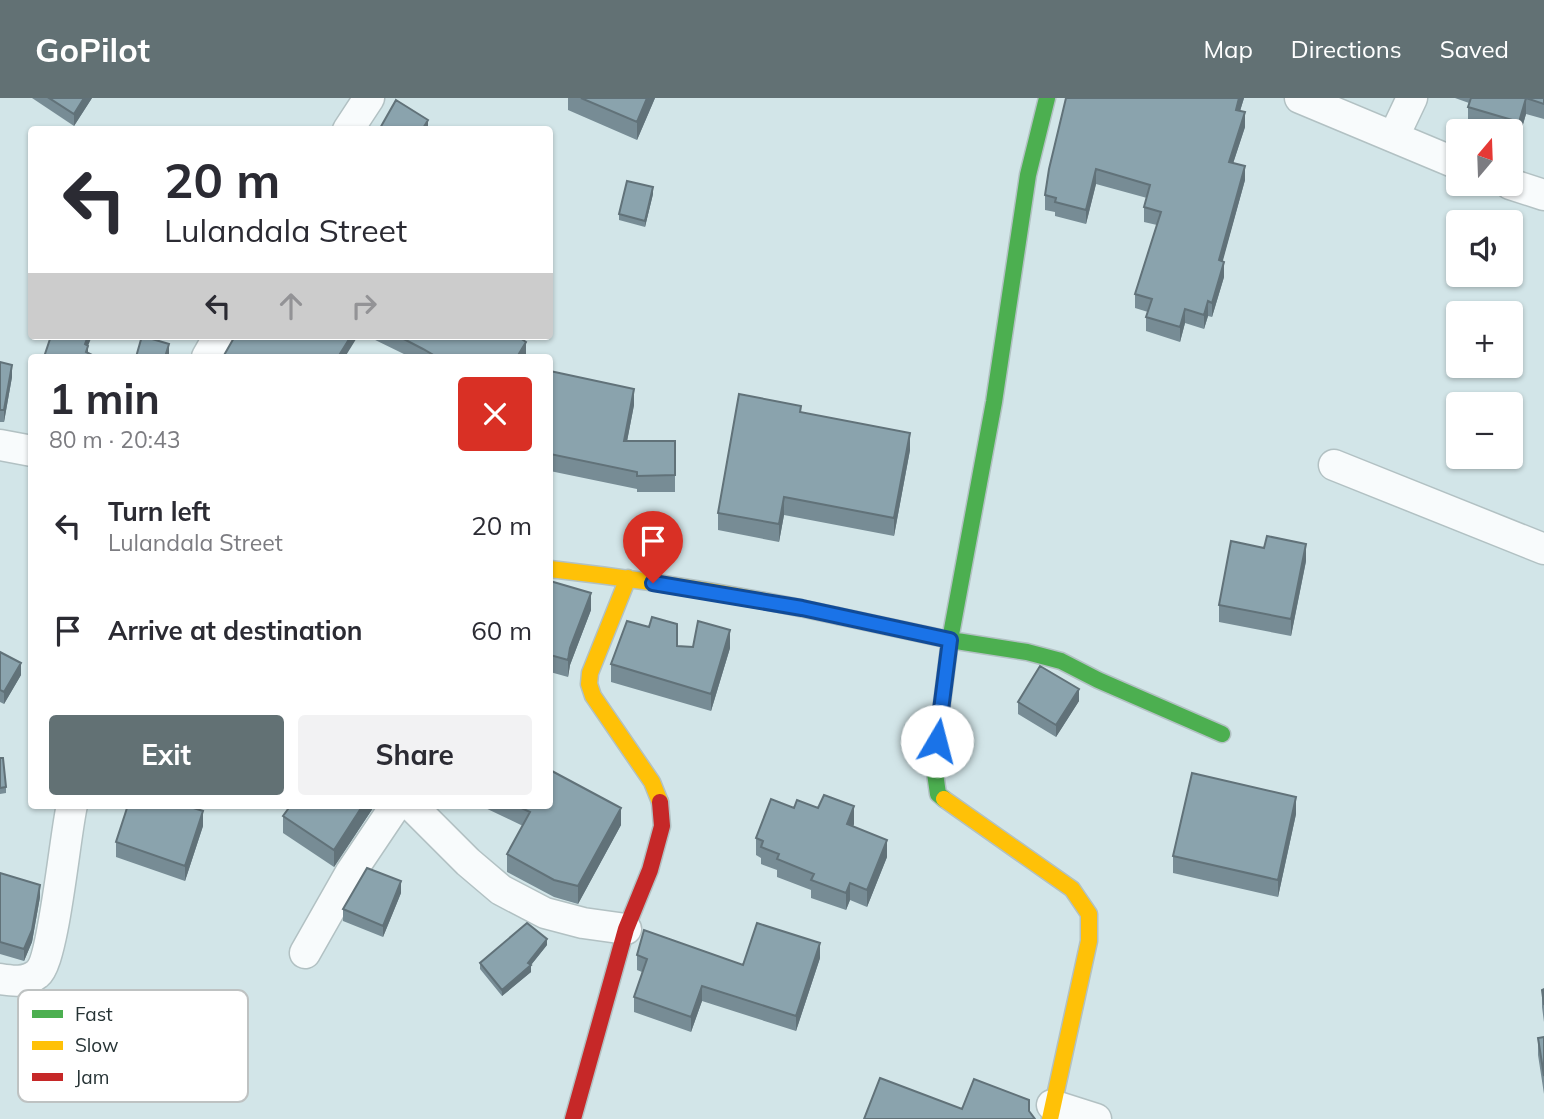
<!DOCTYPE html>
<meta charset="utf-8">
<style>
:root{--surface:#fff;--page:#f2f2f3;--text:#2b2b33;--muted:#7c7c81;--accent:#627174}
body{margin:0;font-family:Mulish,sans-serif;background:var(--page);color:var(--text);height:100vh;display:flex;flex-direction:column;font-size:26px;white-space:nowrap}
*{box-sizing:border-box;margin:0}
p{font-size:23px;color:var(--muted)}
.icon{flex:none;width:38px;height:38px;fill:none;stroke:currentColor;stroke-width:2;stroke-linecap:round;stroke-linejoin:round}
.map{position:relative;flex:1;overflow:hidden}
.panel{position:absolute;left:28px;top:256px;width:525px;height:455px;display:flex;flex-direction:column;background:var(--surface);border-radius:7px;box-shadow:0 2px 5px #0004}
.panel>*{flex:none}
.top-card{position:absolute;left:28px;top:28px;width:525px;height:214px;border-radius:7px;box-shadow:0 2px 5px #0004;background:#fff;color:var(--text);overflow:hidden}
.needle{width:46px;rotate:19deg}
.buttons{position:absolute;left:1446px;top:21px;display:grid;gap:14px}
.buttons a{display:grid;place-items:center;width:77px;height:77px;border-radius:7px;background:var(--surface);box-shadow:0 2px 5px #0004;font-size:35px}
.pin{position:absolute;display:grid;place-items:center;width:60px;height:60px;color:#fff;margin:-72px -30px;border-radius:50% 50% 50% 0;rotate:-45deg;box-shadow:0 0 7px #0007}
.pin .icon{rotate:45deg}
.me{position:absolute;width:77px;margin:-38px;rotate:8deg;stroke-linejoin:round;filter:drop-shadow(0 0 5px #0008)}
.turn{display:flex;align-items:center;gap:24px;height:147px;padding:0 21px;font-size:32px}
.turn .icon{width:91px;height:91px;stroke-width:2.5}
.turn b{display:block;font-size:49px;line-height:60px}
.lanes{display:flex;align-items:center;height:66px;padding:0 21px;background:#0003;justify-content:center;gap:35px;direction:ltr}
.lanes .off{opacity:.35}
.round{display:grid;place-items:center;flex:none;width:74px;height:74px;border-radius:7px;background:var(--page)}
.headline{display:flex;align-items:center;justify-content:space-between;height:119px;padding:0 21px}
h1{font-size:42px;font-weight:700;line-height:52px}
.action{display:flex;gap:14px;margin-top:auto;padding:14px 21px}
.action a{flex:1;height:80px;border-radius:7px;background:var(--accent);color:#fff;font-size:28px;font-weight:700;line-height:80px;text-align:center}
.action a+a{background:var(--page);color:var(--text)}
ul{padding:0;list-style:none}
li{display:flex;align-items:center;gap:21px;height:105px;padding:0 21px}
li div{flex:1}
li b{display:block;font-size:26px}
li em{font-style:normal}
header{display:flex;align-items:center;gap:42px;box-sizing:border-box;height:98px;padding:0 35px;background:var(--accent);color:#fff}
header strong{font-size:33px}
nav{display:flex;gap:38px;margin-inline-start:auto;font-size:24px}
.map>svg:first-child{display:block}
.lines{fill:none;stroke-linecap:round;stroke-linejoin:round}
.street-casing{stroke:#b2c1c3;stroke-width:33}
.fast-casing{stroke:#b2c1c3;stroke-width:19}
.slow-casing{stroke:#b2c1c3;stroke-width:19}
.jam-casing{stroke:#b2c1c3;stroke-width:19}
.street{stroke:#f8fbfc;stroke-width:30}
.fast{stroke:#4caf50;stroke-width:16}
.slow{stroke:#ffc107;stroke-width:16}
.jam{stroke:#c62828;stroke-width:16}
.wall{fill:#778c95}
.shaded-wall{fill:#617279}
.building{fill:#8aa3ad;stroke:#617279;stroke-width:2}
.route-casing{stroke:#114b97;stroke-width:18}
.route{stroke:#1a73e8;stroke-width:12}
.key{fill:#fff;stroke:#bec2c2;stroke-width:2}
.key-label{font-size:19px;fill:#263335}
</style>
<header>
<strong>GoPilot</strong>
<nav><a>Map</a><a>Directions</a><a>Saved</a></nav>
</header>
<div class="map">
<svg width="1544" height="1021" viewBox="0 0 1544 1021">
<rect width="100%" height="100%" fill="#d2e5e8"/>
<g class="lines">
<g class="street-casing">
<path id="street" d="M1300,0L1458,66
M348,32L369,0
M1394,38L1412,0
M1510,86L1544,97
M207,259L219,238
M0,347L32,353
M1334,367L1544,451
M411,707L468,764L501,792L545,815L583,825L626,831
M305,855L351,774L396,707
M0,881C12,883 26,885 37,876C54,863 65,736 72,707
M1052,1007L1096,1021"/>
</g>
<g class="fast-casing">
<path id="fast" d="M838,518L950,542L1027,554L1061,563L1098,582L1222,636
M944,701L938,696L934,668L950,542L994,304L1028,77L1047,0"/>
</g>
<g class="slow-casing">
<path id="slow" d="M550,471C647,482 743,497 838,518
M628,480L590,575L589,586L593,598L652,684L660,704
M944,701L1072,791L1089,816V843L1050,1021"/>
</g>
<g class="jam-casing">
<path id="jam" d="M573,1021L626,831L650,772L662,728L660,704"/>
</g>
<use href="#street" class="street"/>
<use href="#fast" class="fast"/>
<use href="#slow" class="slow"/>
<use href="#jam" class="jam"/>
</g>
<path class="wall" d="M32,0H92L74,28Z
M568,0H655L637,42L568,12Z
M1066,0H1244L1240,13L1245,29L1233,65L1245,82L1222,164L1224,179L1212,219L1208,218L1204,231L1185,225L1180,244L1146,233V219L1148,214L1135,210V196L1157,127L1144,124V109L1147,100L1096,86L1086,126L1055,118V114L1045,112V97Z
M1455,0H1544V21L1526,16L1519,40L1510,37V33H1496L1468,25V9L1469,5Z
M653,96L645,129L619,122V116Z
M367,238H517L526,259H410Z
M0,264L12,279L4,324H0Z
M550,273L634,307L627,343H675V394H637V391L550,373Z
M801,314L910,352L894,438L784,417L779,444L718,432V415Z
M1306,463L1291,538L1219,524V507Z
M550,483L591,512L570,567L568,579L550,574Z
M677,548L730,550L711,613L611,584V566Z
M0,554L21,577L4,606L0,604Z
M1079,603L1056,639L1018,616V604Z
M0,660L6,689V695L0,696Z
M375,707L334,769L283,735V718Z
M479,707H550L621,727L578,806L554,799L507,774V756L523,728Z
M1296,716L1278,799L1173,775V758Z
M854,726L853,729L887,759L867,809L850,802L846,812L811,800V792L777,779V772L761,766V760L756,757V740Z
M203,728L185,783L116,759V744Z
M0,775L40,799L32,844L24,863L0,856Z
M401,795L383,839L343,823V811Z
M547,847L531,867V874L502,898L480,871V865Z
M637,857L743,867L820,860L796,933L702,903L691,934L634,914V899L642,874L637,872Z
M1544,891V924L1542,909V892Z
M191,927L180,973L129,960V948Z
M1544,939V996L1538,957V940Z"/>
<path class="shaded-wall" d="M84,0H92L74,28V16Z
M647,0H655L637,42V24Z
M1239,0H1244L1236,26V12Z
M1526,0V16L1519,40V24Z
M1245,14V29L1229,78V64Z
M428,22V32H422Z
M1245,68V82L1219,177V162Z
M1096,71V86L1086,126V112Z
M653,89V96L645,129V123Z
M1224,164V179L1212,219V205Z
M1208,203V218L1204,231V217Z
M1185,211V225L1180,244V229Z
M88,238H92L88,248V259H86L85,246Z
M351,238H358L345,259H338Z
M526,244V259H517Z
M169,246V258L168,259H165Z
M12,267V279L4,324V312Z
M634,291V307L624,359V343Z
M910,335V352L894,438V420Z
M784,399V417L779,444V426Z
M1306,446V463L1291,538V521Z
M591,495V512L570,567L568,579V562L570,550Z
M730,532V550L711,613V596Z
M21,565V577L4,606V594Z
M1079,591V603L1056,639V627Z
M1296,699V716L1278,799V782Z
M363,707H375L334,769V752Z
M854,708V726L847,744V726Z
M621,710V727L578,806V788Z
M203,713V728L185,783V768Z
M887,742V759L867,809V792Z
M401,783V795L383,839V828Z
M850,785V802L846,812V795Z
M40,787V799L32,844L24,863V851Z
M547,841V847L531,867V874L502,898V892L528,865Z
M820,845V860L796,933V918Z
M702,888V903L691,934V919Z
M191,915V927L180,973V961Z"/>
<path class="building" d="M49,0H84L74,16Z
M581,0H647L637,24Z
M1066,0H1239L1236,12L1245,14L1229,64L1245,68L1219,162L1224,164L1212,205L1208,203L1204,217L1185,211L1180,229L1146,219L1152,201L1135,196L1161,114L1144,109L1150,87L1096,71L1086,112L1055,104L1056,100L1045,97L1049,71Z
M1471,0H1526L1519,24L1468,9Z
M1526,0H1544V6Z
M396,2L428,22L422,32H379Z
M627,83L653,89L645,123L619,116Z
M51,238L62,239V238H88L85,246L88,248L86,254L96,259H44Z
M142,238L169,246L165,259H136Z
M235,238H351L338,259H223Z
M398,238H517L526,244L517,259H437L423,251Z
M0,264L12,267L4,312H0Z
M550,273L634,291L624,343H675V377L637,378V374L550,356Z
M739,296L801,308L800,314L910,335L894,420L784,399L779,426L718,415Z
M1267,438L1306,446L1291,521L1219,507L1231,443L1264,450Z
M550,483L591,495L570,550L568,562L550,557Z
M652,519L677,526V548L693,549L698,523L730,532L711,596L611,566L627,523L649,529Z
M0,554L21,565L4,594L0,592Z
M1040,568L1079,591L1056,627L1018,604Z
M0,660H3L6,689L0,690Z
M550,672L621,710L578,788L554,782L507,756L530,714L515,707H550Z
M1192,675L1296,699L1278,782L1173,758Z
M824,697L854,708L847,726L887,742L867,792L850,785L846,795L811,782L814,776L777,761L779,756L761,749L763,743L756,740L771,701L794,710L797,702L818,710Z
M128,707H184L203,713L185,768L116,744Z
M291,707H363L334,752L283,718Z
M367,770L401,783L383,828L343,811Z
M0,775L40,787L32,832L24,851L0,844Z
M527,825L547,841L528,865L531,867L502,892L480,865Z
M757,825L820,845L796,918L702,888L691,919L634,899L647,861L637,857L644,832L743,867Z
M1544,891V907L1542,892Z
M1544,939V978L1538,940Z
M880,980L962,1011L974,981L1029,1002V1013L1035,1021H864Z"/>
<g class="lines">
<g class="route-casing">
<path id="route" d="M653,485L802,510L950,542L937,643"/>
</g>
<use href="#route" class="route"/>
</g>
<rect x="18" y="892" width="230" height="112" rx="10" class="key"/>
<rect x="32" y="912" width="31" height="8" fill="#4caf50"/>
<rect x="32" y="943" width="31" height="9" fill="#ffc107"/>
<rect x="32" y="975" width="31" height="8" fill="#c62828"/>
<g class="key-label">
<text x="75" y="923">Fast</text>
<text x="75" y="954">Slow</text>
<text x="75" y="986">Jam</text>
</g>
</svg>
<div class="buttons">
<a><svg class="needle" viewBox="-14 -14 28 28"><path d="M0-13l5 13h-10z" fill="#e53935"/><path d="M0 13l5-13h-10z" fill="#7c7c81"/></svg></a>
<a><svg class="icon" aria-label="sound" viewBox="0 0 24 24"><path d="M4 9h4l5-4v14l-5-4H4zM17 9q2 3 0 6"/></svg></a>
<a>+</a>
<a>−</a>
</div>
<div class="pin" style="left:653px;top:485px;background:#d93025"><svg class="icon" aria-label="arrive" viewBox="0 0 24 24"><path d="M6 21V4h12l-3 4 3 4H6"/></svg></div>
<svg class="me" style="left:937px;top:643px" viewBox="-20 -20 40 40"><circle r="19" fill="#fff"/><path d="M0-13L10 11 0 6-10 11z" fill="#1a73e8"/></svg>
<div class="top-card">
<div class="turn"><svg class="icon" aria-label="left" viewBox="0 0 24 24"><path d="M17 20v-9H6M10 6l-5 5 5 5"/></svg><div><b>20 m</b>Lulandala Street</div></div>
<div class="lanes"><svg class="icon" aria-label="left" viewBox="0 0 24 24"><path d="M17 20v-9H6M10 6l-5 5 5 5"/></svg><svg class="icon off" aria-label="ahead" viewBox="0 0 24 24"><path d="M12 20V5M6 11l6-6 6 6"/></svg><svg class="icon off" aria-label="right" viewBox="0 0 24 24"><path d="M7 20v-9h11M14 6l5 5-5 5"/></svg></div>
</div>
<section class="panel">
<div class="headline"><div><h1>1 min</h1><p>80 m · 20:43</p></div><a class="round" style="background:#d93025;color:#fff"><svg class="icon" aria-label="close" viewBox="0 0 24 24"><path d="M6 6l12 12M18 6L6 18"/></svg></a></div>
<ul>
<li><svg class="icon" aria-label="left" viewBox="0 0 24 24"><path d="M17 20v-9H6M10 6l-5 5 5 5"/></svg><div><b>Turn left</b><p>Lulandala Street</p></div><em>20 m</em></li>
<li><svg class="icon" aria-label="arrive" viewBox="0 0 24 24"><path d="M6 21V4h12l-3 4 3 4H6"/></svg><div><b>Arrive at destination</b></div><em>60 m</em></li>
</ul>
<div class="action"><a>Exit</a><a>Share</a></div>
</section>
</div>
